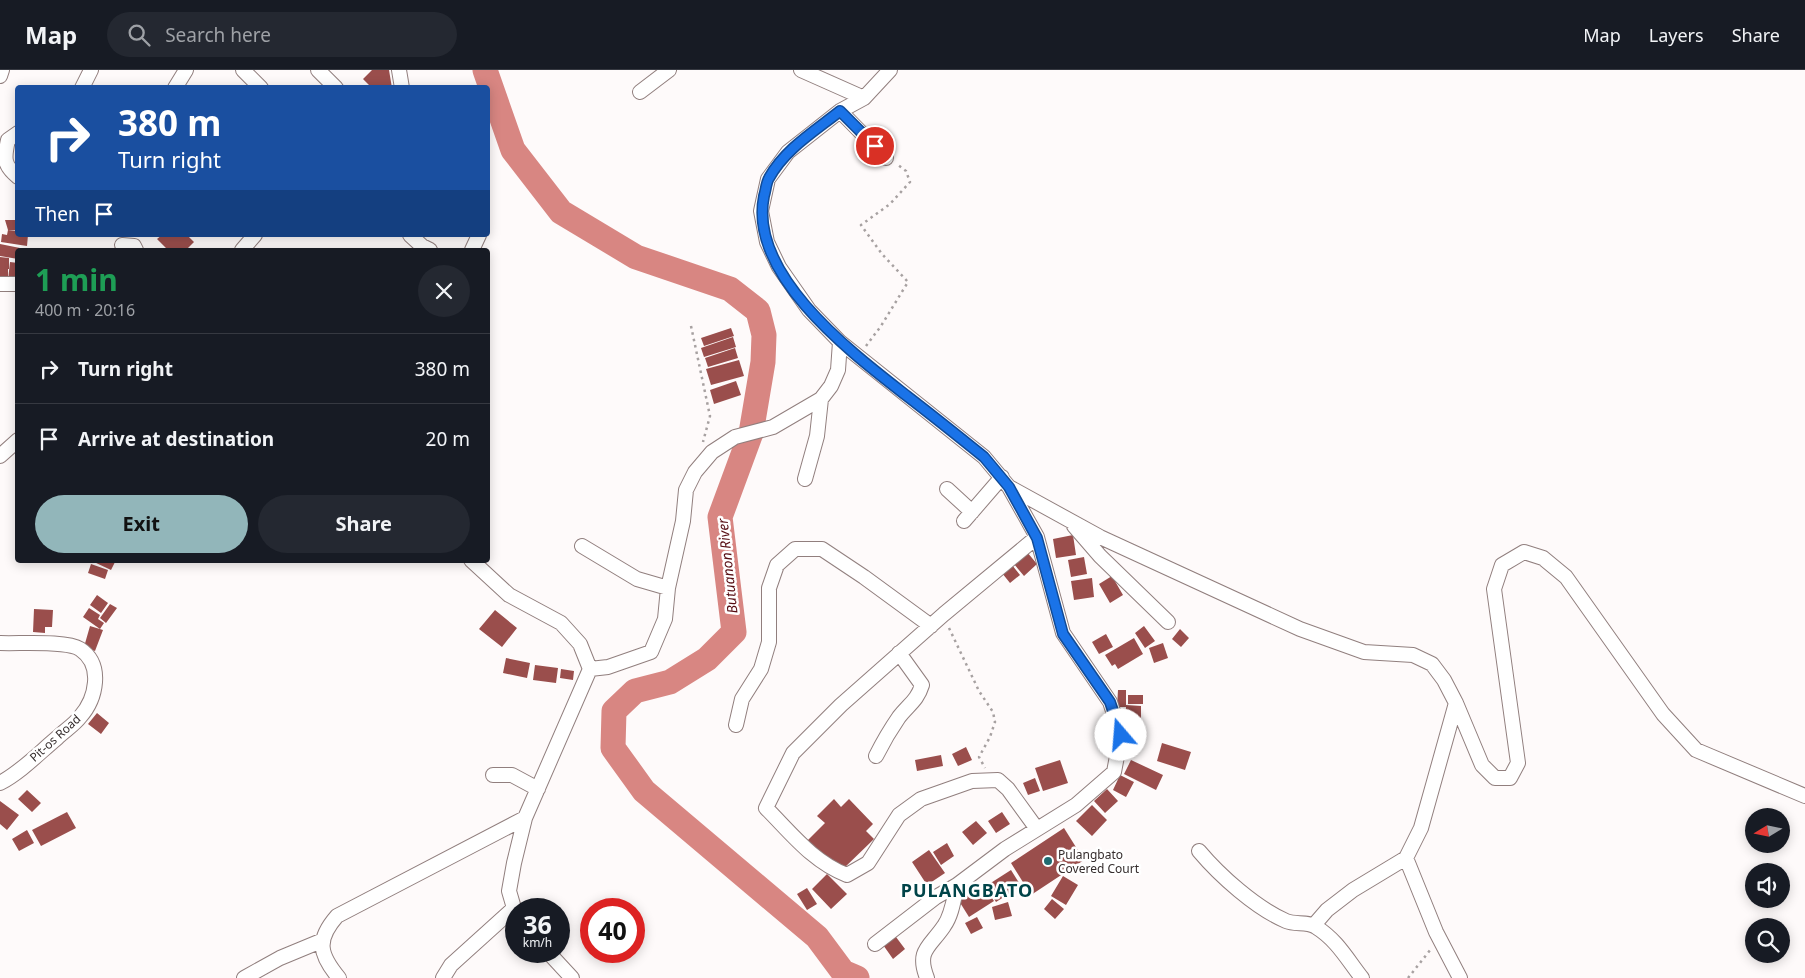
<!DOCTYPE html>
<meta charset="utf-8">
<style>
:root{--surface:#171b24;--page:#242831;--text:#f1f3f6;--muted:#9ea1a6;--line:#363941;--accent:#92b6ba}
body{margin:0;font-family:"Noto Sans",sans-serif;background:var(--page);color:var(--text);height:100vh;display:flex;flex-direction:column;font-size:19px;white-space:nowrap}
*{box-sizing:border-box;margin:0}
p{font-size:16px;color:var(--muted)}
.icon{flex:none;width:28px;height:28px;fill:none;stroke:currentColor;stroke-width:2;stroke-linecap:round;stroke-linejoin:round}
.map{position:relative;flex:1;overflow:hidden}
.details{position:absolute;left:15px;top:178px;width:475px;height:315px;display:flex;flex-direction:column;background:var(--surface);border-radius:5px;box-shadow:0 2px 12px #0003}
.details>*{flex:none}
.guide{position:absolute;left:15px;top:15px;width:475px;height:152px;border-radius:5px;box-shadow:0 2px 12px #0003;background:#1a4fa0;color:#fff;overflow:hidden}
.needle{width:32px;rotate:260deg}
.tools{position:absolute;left:1745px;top:738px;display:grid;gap:10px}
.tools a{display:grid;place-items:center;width:45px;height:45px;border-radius:50%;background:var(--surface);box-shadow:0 2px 12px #0003;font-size:25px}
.speed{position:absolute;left:505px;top:828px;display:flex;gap:10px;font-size:25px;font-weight:700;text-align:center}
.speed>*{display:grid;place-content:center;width:65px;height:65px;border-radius:50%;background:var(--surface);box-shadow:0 2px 12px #0003;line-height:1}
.speed small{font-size:12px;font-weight:400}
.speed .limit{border:8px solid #d22;background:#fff;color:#111}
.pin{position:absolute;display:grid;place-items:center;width:42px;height:42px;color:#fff;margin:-21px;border:2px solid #fff;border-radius:50%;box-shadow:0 1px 5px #0007}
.me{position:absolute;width:55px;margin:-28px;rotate:342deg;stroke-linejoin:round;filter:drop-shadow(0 0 4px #0008)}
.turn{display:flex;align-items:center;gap:18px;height:105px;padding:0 20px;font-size:22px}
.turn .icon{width:65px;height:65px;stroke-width:2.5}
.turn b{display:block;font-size:35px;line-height:42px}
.then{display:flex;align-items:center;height:48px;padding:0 20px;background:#0003;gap:10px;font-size:19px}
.round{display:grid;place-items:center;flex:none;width:52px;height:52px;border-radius:26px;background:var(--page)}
.headline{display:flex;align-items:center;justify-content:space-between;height:85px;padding:0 20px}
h1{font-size:30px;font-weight:700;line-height:38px;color:#1e9e55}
.action{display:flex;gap:10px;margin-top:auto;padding:10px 20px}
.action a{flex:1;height:58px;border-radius:30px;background:var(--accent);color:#111;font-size:20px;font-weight:700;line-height:58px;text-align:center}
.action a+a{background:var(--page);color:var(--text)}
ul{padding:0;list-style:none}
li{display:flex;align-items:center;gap:15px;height:70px;padding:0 20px;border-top:1px solid var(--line)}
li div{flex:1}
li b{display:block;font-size:19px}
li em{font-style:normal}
header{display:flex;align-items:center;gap:30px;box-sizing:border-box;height:70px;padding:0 25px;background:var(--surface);border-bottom:1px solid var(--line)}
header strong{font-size:24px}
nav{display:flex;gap:28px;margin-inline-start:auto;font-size:18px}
.search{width:350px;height:45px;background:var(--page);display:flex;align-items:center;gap:12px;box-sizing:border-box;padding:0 18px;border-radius:28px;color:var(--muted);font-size:19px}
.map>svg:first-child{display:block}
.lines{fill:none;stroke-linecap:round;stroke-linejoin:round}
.river{stroke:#d88682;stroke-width:25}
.building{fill:#9a4e4c}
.minor-casing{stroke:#917f7e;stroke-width:16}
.path{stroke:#a7a1a1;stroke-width:2.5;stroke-dasharray:2.5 4;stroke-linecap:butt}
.minor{stroke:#fff;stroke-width:14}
.route-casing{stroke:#114b97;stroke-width:12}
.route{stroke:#1a73e8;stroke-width:9}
.poi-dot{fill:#1f6b71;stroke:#fff;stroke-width:2}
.labels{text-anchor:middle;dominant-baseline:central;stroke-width:5;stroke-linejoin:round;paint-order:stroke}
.street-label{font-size:12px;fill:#342c2c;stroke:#fff}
.poi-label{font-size:12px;fill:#342c2c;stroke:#fff;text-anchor:start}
.water-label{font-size:14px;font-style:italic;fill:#560c12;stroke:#fff}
.district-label{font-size:18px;font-weight:bold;letter-spacing:1px;fill:#004449;stroke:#fff}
</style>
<header>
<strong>Map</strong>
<div class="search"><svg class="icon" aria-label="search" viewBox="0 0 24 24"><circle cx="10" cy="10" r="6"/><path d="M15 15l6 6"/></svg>Search here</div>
<nav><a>Map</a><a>Layers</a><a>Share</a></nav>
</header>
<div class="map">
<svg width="1805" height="908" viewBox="0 0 1805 908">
<rect width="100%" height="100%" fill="#fefafa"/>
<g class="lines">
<path class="river" d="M485,0L513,80L561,142L636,187L730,219L758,241L764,265L763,292L751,363L720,447L734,562L707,589L670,612L635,621L614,641L613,678L644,721L817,867L843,902L857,908"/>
</g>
<path class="building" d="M372,0H389L392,18H372L363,9Z
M5,150H18V160H8Z
M8,160L18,161V165H28L27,176L1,172L2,164L7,165Z
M162,165H187L194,172L186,180H168L157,169Z
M0,174L20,178L18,180V189L0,186Z
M0,187L9,188V199H0Z
M10,192L18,193V211L8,210Z
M0,199H8V210H0Z
M731,258L734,266L704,276L701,268Z
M733,267L736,277L704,287L701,278Z
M735,278L738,288L708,297L705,288Z
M739,290L744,306L711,315L706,299Z
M736,311L741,325L714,334L710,320Z
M1073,465L1076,485L1056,488L1053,469Z
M1027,482L1037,494L1024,506L1014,494Z
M1084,487L1087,504L1071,507L1068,490Z
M95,490H116L111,500L94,492Z
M91,494L108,500L105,509L88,503Z
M1012,495L1020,505L1010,513L1002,503Z
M1112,506L1123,525L1110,533L1099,514Z
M1092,508L1094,527L1074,530L1071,511Z
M97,525L108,533L101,543L90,535Z
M110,534L117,538L106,553L100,548Z
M89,538L100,545L98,549L104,553L100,559L83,547Z
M34,539L53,540L52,557H45V563L33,562Z
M495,540L517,558L502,577L479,559Z
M90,556L103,560L95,581L84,577Z
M1144,556L1155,571L1145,578L1135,563Z
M1180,559L1189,568L1181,577L1172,569Z
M1106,564L1113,577L1099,584L1092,572Z
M1134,568L1143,584L1118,599L1115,594L1112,596L1105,585Z
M1163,573L1168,588L1154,593L1149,578Z
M506,588L530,593L527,608L503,603Z
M535,595L558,598L556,613L533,610Z
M561,599L574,601L573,610L560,608Z
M1118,620H1126V637H1117Z
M1128,625H1143V634H1128Z
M1126,635L1141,636V648H1126Z
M97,643L109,653L101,664L88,654Z
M1138,649L1139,658H1126L1125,650Z
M1162,673L1191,682L1185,700L1157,691Z
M966,677L972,690L958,696L952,684Z
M941,685L943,696L917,701L915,690Z
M1060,690L1068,713L1043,721L1035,698Z
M1131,690L1163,705L1156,720L1124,704Z
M1120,705L1134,712L1126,727L1113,720Z
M1035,708L1040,721L1028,725L1023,713Z
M1107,719L1118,731L1105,743L1094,731Z
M27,720L41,733L32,742L18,729Z
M834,729L841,737L849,729L873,754L866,761L874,769L841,801L807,771L825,753L817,746Z
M0,731L19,745L7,760L0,754Z
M1092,735L1107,750L1092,766L1076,751Z
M67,742L76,758L41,776L32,760Z
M1002,742L1010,754L996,763L988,751Z
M976,751L987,763L973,775L962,762Z
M1064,758L1084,790L1031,825L1011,793Z
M27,760L34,773L19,781L12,769Z
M947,773L954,786L941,795L933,782Z
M929,780L945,803L927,815L912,792Z
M1011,800L1021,816L996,832L986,816Z
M827,804L847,824L831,839L812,819Z
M1063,806L1078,815L1066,835L1051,826Z
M984,815L994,831L969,847L959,831Z
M807,818L817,834L807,840L797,824Z
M1052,829L1064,839L1055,849L1044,839Z
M1008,832L1012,846L995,850L992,837Z
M977,847L983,858L971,864L965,853Z
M893,863L905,879L893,889L881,872Z"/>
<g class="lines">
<g class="minor-casing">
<path id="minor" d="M243,0L261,18
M318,0L336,18
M399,0L402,18
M801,0L864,28
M0,6L2,0
M82,18L91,0
M175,18L186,0
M640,22L669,0
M840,41L886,88
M18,63L8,70C4,88 3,95 18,107
M410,165L422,176L430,180
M122,175L134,176L136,180
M242,180L255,165
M472,180L479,165
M0,214H18
M0,386L18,370
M805,409L817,366L821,329
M1009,417L1100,467L1300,559L1364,582L1413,585L1432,594L1444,610L1456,633L1482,695L1495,708H1510L1518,693L1494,519L1502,495L1524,482L1543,488L1566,507L1663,644L1696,680L1805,726
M947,419L972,442
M964,451L1002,407
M1074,456L1100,486L1168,552
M1037,467L944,544L841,635L793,683L766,738C791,763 813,792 847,805L868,793L899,745L921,729L972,711L998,710L1008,719L1037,759
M582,476L637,509L668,518
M471,490L509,525L561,553L580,574L590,599
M0,573C18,574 66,570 80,579C104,595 96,629 80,647C74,655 64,661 57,668C39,683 21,702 0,713
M590,599L608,597L651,582L665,549L668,518L683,451L686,420L695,402L712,382L735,367L773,357L821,329L831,316L838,300L840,272
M736,655L742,629L761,599L769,572V518L777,495L795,479H822L864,507L931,556
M876,686C883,672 890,660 899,647C909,634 917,631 922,615L899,583
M493,705H512L538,719
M1199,781C1220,806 1256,838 1286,851C1295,855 1308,851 1316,857C1337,870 1347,889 1362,908
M1406,788L1436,862L1460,908
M516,845L509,821L514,793L525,748L590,599
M1314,855L1327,840L1353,820L1406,788L1421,758L1456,633
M875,874L936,827L957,815L1005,779L1076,735L1114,702L1121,665L1110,632L1063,563L1037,467L1009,417L984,387L840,272L809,240L779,197L767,172L761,141L768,109L788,82L840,41L864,28L890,0
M547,881L572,908
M244,908L280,888L321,871
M339,908C319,884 316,870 337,846L525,748
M443,908L451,895L513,839
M927,908C916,880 930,877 944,856C952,845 954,828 957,815"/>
</g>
<path class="path" d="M691,256L710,346L703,372
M866,276L881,256L908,212L882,184L861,155L890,134L910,112L906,101L898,95
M949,558L979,621L993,642L995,652L990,667L979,687L985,698
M1408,908L1431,879"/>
<use href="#minor" class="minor"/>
</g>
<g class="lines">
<g class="route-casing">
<path id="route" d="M875,76L840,41C815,61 785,79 769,108C766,113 766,120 764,126C748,205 852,283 907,326C933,346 958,366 984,387L1009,417L1037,468L1063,564L1110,632L1121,665"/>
</g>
<use href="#route" class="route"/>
</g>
<circle class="poi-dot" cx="1048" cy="791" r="5"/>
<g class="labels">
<g class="street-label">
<text transform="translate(55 668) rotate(-42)">Pit-os Road</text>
</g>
<g class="poi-label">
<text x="1058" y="784">Pulangbato<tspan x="1058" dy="14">Covered Court</tspan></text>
</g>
<g class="water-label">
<text transform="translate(727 496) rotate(-96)">Butuanon River</text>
</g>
<g class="district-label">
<text x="967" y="820">PULANGBATO</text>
</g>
</g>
</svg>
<div class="tools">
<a><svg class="needle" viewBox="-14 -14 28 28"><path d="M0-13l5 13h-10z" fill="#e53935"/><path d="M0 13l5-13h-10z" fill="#9ea1a6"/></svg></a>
<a><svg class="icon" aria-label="sound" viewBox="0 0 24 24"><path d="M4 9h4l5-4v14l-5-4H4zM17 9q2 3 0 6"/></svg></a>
<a><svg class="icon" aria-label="search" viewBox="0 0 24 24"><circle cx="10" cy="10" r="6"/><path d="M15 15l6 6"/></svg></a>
</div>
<div class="speed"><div>36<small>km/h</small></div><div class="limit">40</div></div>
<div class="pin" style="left:875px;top:76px;background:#d93025"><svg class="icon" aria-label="arrive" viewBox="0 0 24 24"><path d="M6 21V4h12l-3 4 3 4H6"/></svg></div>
<svg class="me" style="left:1121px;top:665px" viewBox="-20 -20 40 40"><circle r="19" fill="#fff"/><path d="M0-13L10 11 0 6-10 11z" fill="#1a73e8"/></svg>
<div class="guide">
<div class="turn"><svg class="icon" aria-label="right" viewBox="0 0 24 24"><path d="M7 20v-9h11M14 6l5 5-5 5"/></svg><div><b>380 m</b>Turn right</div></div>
<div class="then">Then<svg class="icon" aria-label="arrive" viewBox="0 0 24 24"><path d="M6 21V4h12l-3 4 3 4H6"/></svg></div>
</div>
<section class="details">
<div class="headline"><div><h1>1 min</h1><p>400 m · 20:16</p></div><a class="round"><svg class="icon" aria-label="close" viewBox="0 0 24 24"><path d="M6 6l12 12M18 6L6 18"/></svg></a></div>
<ul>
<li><svg class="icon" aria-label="right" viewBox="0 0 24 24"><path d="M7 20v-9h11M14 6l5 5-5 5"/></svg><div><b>Turn right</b></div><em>380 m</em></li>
<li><svg class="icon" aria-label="arrive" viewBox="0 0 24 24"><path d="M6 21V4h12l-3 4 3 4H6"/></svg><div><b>Arrive at destination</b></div><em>20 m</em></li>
</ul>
<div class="action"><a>Exit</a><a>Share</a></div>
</section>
</div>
